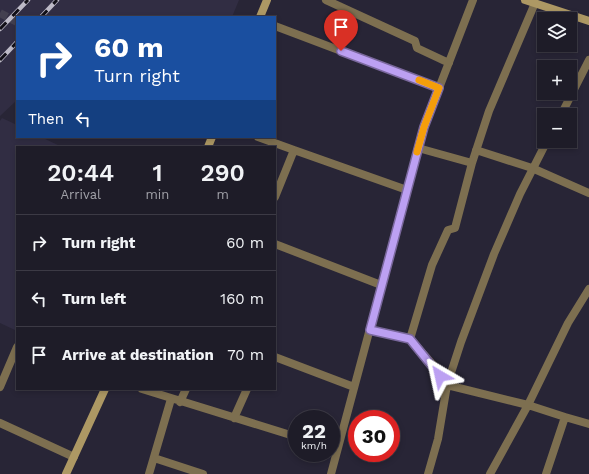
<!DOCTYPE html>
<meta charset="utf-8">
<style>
:root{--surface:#1e1c28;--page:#262530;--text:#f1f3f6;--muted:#a1a1a8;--line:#3c3a45}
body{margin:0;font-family:"Work Sans",sans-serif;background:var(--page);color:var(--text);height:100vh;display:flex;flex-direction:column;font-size:15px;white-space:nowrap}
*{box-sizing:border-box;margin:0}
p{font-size:13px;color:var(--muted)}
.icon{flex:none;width:22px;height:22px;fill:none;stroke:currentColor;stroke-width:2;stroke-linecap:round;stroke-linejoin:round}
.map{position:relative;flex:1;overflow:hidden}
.drawer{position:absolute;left:16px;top:146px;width:260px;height:244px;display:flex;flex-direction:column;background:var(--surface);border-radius:0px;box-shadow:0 2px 6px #0003,0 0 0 1px var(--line)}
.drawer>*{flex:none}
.banner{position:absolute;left:16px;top:16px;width:260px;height:122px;border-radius:0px;box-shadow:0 2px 6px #0003,0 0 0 1px var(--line);background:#1a4fa0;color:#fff;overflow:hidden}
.buttons{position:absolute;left:537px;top:12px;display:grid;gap:8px}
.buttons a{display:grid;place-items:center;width:40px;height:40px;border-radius:0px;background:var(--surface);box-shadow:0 2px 6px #0003,0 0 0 1px var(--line);font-size:20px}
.speed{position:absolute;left:288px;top:410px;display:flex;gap:8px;font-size:20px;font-weight:700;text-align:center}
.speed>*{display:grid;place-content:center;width:52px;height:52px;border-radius:50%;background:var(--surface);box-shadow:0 2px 6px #0003,0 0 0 1px var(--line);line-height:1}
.speed small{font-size:10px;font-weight:400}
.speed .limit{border:6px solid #d22;background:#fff;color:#111}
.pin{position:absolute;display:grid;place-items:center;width:34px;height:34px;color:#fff;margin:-41px -17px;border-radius:50% 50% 50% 0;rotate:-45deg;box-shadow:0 0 4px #0007}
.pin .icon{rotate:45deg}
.me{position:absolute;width:44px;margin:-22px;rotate:324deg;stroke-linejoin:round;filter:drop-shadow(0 0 3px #0008)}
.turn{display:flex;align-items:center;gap:14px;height:84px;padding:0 12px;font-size:18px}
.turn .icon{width:52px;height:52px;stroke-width:2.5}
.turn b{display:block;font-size:28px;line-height:34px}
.then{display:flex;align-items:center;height:38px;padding:0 12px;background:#0003;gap:8px;font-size:15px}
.eta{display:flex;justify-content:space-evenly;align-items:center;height:68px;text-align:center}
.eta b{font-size:24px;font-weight:600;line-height:28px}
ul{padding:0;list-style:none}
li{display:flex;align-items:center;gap:12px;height:56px;padding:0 12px;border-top:1px solid var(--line)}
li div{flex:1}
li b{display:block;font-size:15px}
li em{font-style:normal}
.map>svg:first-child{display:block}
.built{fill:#312d43}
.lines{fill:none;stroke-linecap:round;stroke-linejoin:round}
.minor-tunnel{stroke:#434050;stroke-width:8;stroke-dasharray:8 4;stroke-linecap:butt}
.minor{stroke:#7d6f50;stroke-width:8}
.secondary{stroke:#ad9864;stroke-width:8}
.rail-casing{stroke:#bdbac7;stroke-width:4.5}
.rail{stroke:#110f17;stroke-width:3;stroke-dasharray:9;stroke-linecap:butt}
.route-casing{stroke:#7a689d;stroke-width:10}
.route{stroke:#bca0f2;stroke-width:7}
.slow{stroke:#f59e0b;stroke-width:7}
</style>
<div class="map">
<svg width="589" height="474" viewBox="0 0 589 474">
<rect width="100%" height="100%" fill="#282536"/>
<path class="built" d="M0,0H239L232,17H17V100L0,116Z
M2,118L17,125V137H41L62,147H17V331L0,323V121Z"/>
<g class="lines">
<path class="minor-tunnel" d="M0,13L17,22"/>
<path class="minor" d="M326,0L415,41L417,48L449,63
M535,3L489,111L472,163L455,228L448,230L432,265L410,339L434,366L447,385L528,405L568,323L589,289
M275,26L439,88
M561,115L589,60
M258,137L294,150L275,197
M418,148L472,163
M294,150L407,190
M476,150L532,168L589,193
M275,244L381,285
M370,330L410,339
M275,357L354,387
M0,387L17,347
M142,389L297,437
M180,402L186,389
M234,418L247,389
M0,423L74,457
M154,458L203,474
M149,474L171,399
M331,474L424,127L473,0
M428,474L438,439L447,385L461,342L494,254L520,194L547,141
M490,474L528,405L565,417
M546,474L565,417L589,424"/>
<path class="secondary" d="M525,0L589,21
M260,17L267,0
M208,147L212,137
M66,474L105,389"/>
<g class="rail-casing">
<path id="rail" d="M41,17L57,0
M0,29L28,0
M0,60L17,42"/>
</g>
<use href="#rail" class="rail"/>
</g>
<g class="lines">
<g class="route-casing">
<path id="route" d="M341,51L439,88L424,127L370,330L410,339L440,376"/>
</g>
<use href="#route" class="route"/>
<path class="slow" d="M417,152L424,127L439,88L419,80"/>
</g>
</svg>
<div class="buttons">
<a><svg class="icon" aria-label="layers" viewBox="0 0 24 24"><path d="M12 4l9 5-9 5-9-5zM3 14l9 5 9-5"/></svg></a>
<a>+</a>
<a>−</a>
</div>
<div class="speed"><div>22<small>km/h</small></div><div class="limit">30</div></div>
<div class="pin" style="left:341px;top:51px;background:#d93025"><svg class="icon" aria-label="arrive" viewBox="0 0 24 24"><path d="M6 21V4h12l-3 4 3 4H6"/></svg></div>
<svg class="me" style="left:440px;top:376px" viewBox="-20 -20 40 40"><path d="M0-17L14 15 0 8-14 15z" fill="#bca0f2" stroke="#fff" stroke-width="4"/></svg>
<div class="banner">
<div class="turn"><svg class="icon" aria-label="right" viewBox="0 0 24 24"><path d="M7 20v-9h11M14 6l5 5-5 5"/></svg><div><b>60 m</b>Turn right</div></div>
<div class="then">Then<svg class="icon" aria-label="left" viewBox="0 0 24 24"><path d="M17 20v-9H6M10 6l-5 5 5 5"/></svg></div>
</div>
<section class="drawer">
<div class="eta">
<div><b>20:44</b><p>Arrival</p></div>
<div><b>1</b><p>min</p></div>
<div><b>290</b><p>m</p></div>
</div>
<ul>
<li><svg class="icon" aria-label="right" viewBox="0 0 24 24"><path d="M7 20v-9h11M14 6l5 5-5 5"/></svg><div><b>Turn right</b></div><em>60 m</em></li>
<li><svg class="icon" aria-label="left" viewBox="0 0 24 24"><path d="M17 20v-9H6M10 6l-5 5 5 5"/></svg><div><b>Turn left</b></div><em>160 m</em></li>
<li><svg class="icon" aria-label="arrive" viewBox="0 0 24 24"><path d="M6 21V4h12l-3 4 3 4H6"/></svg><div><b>Arrive at destination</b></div><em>70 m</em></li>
</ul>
</section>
</div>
